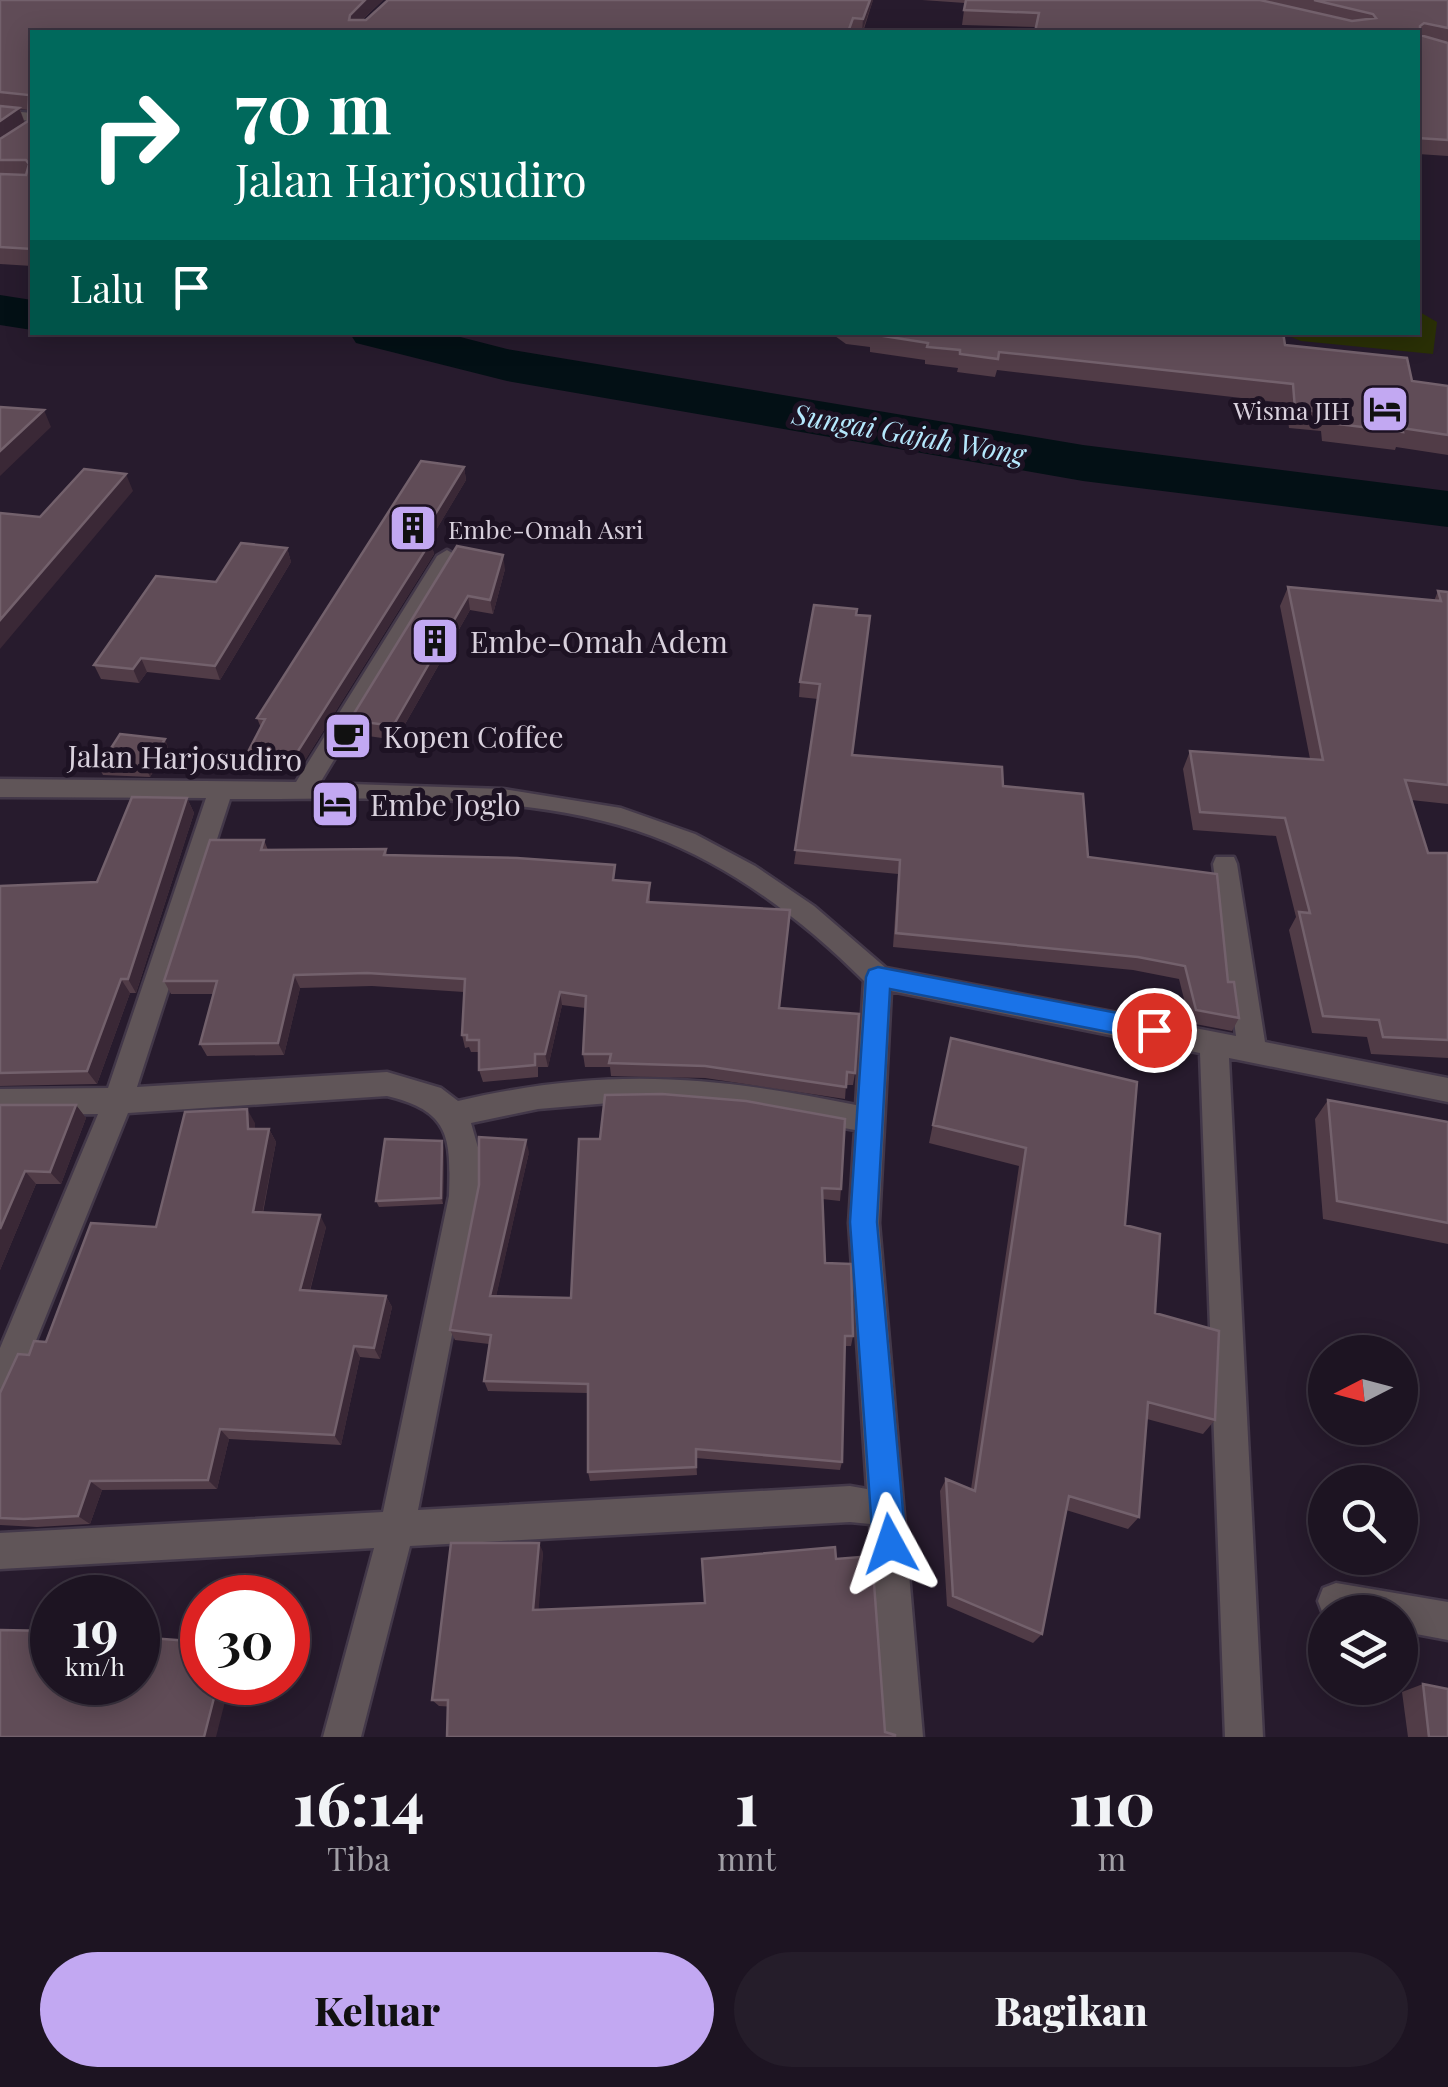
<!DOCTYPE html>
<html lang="id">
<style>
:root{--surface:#1d1422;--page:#251d2a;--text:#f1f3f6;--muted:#a09ea5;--line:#3b3340;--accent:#c2a8f2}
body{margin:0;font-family:"Playfair Display",serif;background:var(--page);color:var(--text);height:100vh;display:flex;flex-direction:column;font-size:38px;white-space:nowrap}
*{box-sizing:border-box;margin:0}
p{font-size:32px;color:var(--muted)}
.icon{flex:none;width:55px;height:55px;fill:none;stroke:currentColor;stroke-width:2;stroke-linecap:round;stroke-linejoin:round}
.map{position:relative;height:1737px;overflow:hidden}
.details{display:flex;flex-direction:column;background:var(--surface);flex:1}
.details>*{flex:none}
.top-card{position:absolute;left:30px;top:30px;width:1390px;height:305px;border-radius:0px;box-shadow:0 5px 25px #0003,0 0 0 2px var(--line);background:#00695c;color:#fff;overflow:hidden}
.needle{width:65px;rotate:264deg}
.controls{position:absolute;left:1308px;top:1335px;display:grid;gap:20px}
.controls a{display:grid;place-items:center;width:110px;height:110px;border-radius:50%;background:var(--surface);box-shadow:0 5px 25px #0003,0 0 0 2px var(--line);font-size:50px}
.speed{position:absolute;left:30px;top:1575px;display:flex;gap:20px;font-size:50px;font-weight:700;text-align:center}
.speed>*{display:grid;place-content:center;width:130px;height:130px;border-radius:50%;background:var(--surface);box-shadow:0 5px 25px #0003,0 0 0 2px var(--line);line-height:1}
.speed small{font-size:25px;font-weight:400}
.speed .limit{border:15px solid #d22;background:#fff;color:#111}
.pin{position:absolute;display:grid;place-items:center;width:85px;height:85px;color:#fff;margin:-42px;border:5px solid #fff;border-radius:50%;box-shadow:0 2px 10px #0007}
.me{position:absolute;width:110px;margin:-55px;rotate:355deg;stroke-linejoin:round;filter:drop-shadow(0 0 8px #0008)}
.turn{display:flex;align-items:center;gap:35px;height:210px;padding:0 40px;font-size:45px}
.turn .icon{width:130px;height:130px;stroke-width:2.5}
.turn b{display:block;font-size:70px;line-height:85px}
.then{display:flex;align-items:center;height:95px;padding:0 40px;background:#0003;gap:20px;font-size:38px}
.eta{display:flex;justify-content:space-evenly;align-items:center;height:170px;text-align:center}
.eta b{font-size:60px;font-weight:800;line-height:70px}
.action{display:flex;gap:20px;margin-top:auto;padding:20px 40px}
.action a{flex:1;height:115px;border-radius:60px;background:var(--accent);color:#111;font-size:40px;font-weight:800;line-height:115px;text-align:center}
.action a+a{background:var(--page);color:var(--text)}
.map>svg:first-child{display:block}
.green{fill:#2a3006}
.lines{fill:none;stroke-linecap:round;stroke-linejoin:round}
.river{fill:#031015;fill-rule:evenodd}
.street-casing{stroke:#433849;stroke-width:5}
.street{fill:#605558;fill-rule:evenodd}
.wall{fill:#513c47;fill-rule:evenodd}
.shaded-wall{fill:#3a2836}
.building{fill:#604c57;stroke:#73616c;stroke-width:2.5}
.route{fill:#1a73e8;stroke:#114b97;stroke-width:2.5}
.labels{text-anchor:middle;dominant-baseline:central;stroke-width:10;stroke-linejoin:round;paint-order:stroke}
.far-poi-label{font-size:25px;fill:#d9d1dd;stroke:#1d1223;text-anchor:end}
.far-water-label{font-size:28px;font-style:italic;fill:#b5e8fd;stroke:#1d1223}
.poi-label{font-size:30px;fill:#d9d1dd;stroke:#1d1223;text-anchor:start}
.street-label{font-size:30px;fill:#d9d1dd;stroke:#1d1223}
</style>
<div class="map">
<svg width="1448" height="1737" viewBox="0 0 1448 1737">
<rect width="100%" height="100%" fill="#271b2d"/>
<path class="green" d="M1418,311L1437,322L1433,354L1301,341L1281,333L1418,332Z"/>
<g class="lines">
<path class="river" d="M0,295L32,300V330L0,325Z
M349,332H441L507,349L1083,445L1448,491V527L1083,481L507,381L356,343Z"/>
<g class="street-casing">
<path id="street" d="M0,110L32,113V121L0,118Z
M447,550L457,556L320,783L503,789L621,808L695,834L755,866L814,906L886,968L1236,1036L1213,864L1216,857H1234L1237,864L1265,1042L1448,1078V1102L1229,1058L1263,1737H1225L1200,1053L891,991L879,1223L923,1737H885L870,1524L850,1522L410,1546L361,1737H323L374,1548L0,1569V1533L383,1512L449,1196C451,1137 450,1111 387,1096L128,1113L12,1400L0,1405V1348L98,1114L0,1115V1089L108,1088L206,798L0,797V779L296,782L437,556ZM230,799C363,800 526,789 652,836C732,866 804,921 864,981L856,1105C710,1075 604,1067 458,1101L441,1088L387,1072L137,1087ZM621,1102L746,1110L855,1130L849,1223L867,1489L850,1486L418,1510L479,1196V1151L471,1123L538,1109Z
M1336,1583L1448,1602V1640L1400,1631V1612L1323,1614L1318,1601L1323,1588Z"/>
</g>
<use href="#street" class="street"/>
</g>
<path class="wall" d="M0,0H383L362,20L873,0L863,32H32V266L0,264ZM20,109L28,110V121L25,123Z
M922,0H1448V156L1418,154V32L1036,27L962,25L965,3Z
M811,332H1283L1285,345L1412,381L1448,386V455L1396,447L1395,450L1322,441L1321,431L1289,428L1286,403L997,370L995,377L957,372L958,368L925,364V360L870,352V347L846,344L835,336Z
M464,467L466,480L430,540L434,554L297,773L252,768L247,754L261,728L257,718Z
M457,546L505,569L493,614L470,610L396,740L354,734L350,720Z
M287,548L291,562L220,680L147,672L139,683L101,679L94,665L216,582Z
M1288,587L1434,601L1438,591L1448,592V804L1411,800L1428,853H1448V1058L1371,1054L1367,1037L1312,1033L1289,930L1296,917L1276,836L1193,830L1183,769L1190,751L1310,759L1280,606Z
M814,605L852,755L1003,786L1088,857L1228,982L1239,1018L1232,1031L1190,1023L1179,979L1133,970L893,947L898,874L794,864L818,699L799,697L800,682Z
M168,747L150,777L103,775L99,767Z
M187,798L194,813L136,993H130L97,1084L0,1086V886L97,882Z
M264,840L268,850L386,849L387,855L650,883V902L780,1008L855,1073L853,1085H846L845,1099L705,1078L611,1076L610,1067H585L583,1054L585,1008L562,1005L548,1067H538V1077L483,1082L479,1070V1052H471L469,1047L465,1048L462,1035L464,992L372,986L300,988L284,1055L207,1056L200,1044L214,994H171L164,981Z
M951,1038L1125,1225L1155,1313L1215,1420L1203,1434L1147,1419L1139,1517L1128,1529L1066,1510L1042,1634L1033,1643L947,1606L940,1491L946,1479L971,1489L1019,1166L929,1143Z
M1328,1100L1448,1122V1244L1323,1219L1315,1119Z
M0,1105H76L86,1118L61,1184H36L0,1270Z
M255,1123V1129H269L276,1142L263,1213L326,1227L310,1291L386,1296L392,1307L380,1359L360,1357L341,1445L229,1439L217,1489L102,1490L90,1524L37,1527L0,1525V1393L29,1355L46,1342Z
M579,1139L841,1189L840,1201L822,1199L825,1263L853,1336L851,1346H845L842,1462L840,1470L696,1458L697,1475L590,1481L588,1472V1393L488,1391L484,1381L489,1344L455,1340L450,1330L529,1152L496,1296L571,1298Z
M444,1148L443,1204L379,1207L376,1201Z
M543,1552L538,1610L705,1603L836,1559L885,1732L439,1706L432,1700Z
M1423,1684L1448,1737H1408L1402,1692Z"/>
<path class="shaded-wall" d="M365,0H383L352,29L350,15Z
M870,0H873L862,32L863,19Z
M19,108L25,124L0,141V121Z
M44,410L51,427L0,476V451Z
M464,467L466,480L423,552L420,539Z
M126,474L133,491L0,649V620Z
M431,541L434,554L297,773L293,759Z
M287,548L291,562L220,680L215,666Z
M503,555L505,569L493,614L490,600Z
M468,596L470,610L396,740L393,726Z
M141,658L147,672L139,683L133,669Z
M165,739L168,747L150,777L147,769Z
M187,798L194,813L136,993L128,979Z
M294,975L300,988L284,1055L278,1043Z
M121,979L130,993L97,1084L87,1071Z
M560,992L562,1005L548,1067L545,1054Z
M76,1105L86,1118L61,1184L50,1172Z
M247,1109L255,1123V1142L248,1129Z
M269,1129L276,1142L260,1225L253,1212Z
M526,1140L529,1152L494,1306L490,1296Z
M442,1141L444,1148L443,1204L441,1198Z
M25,1171L36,1184L0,1270V1229Z
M320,1215L326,1227L307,1301L300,1290Z
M386,1296L392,1307L380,1359L374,1348Z
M354,1346L360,1357L341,1445L334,1435Z
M220,1429L229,1439L217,1489L208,1480Z
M90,1481L102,1490L90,1524L78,1516Z
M539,1543L543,1552L538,1618L533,1610Z
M218,1682H230L216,1737H204Z"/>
<path class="building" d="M0,0H365L350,15L349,20H366L388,0H870L863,19L853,18L848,32H32V249L0,247V174L26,175L29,164L26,160H0V139L28,121L29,95L0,92Z
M966,0H1260L1352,21L1376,18L1373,14L1314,0H1448V28L1424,23L1420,26V35L1448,43V140L1418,138V32H1035L1039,13L964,10Z
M0,106L19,108L0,121Z
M872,332H1283L1285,345L1407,358L1412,381L1448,386V435L1402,428L1403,432L1329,423L1328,413L1295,409L1293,384L999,352L998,359L960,354V350L927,347L928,343L871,334Z
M0,407L44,410L0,451Z
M421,461L464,467L420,539L431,541L293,759L247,754L265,719L257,718Z
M84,469L126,474L0,620V513L40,517Z
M241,543L287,548L215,666L141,658L133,669L94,665L156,576L216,582Z
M457,546L503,555L490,600L468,596L393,726L350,720Z
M1288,587L1441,601L1438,591L1448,592V785L1405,780L1428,853H1448V1040L1383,1037L1379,1020L1323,1016L1299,912L1310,913L1285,818L1200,812L1190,751L1323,760Z
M814,605L857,609L856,615L870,616L852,755L1002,767L1003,786L1083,794L1088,857L1217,874L1228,982H1234L1239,1018L1196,1010L1185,966L1138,957L896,933L900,860L795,850L820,684L800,682Z
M120,734L165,739L147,769L99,767Z
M132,797L187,798L128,979H121L87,1071L0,1073V886L97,882Z
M210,840H264L261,850L386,849L384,855L517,858L615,865L613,880L650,883L647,902L790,910L779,1008L859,1014L855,1073L847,1072L846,1087L705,1066L609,1063L611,1054H583L586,996L560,992L545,1054H535V1065L479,1070V1040H467V1035H462L465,979L367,973L294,975L278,1043L200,1044L217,981H164Z
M951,1038L1137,1082L1125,1225L1160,1234L1155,1313L1219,1331L1215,1420L1148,1402L1139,1517L1069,1496L1042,1634L953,1596L946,1479L975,1491L1026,1148L933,1125Z
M662,1094L746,1101L845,1119L841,1189L822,1188L825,1263L851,1264L853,1336H845L842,1462L696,1449V1467L588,1472V1384L484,1381L491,1335L450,1330L479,1185V1137L526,1140L490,1296L571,1298L579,1139H600L605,1095Z
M1328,1100L1448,1122V1223L1337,1201Z
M0,1105H76L50,1172L25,1171L0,1229Z
M247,1109L248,1129H269L253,1212L320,1215L300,1290L386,1296L374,1348L354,1346L334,1435L220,1429L208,1480L90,1481L78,1516L24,1519L0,1518V1393L18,1354L29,1355L34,1341L46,1342L91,1223L156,1227L185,1112Z
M385,1139L442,1141L441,1198L376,1201Z
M451,1543H539L533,1610L705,1603L702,1559L835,1547L836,1559L872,1556L885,1732L895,1735V1737H447L448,1700H432Z
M0,1630L52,1631V1682H138V1637L202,1642V1682H218L204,1737H0Z
M1423,1684L1448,1689V1737H1429Z"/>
<path class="route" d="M878,967L1154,1020L1163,1023L1167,1030L1163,1038L1154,1041L890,989L877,1222L906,1544L901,1556L890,1561L878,1556L873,1544L850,1222L866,977L869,970Z"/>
<defs>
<g id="hotel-square" transform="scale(2.5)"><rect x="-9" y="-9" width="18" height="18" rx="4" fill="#c2a8f2" stroke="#1d1223"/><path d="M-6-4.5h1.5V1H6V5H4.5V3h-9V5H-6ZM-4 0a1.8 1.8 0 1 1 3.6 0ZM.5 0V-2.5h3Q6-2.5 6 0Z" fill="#111"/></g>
<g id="building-square" transform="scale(2.5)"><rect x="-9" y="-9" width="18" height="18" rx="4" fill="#c2a8f2" stroke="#1d1223"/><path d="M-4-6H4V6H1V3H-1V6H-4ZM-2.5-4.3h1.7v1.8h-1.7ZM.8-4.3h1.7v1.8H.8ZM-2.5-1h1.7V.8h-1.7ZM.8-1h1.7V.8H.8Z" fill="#111"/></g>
<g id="cafe-square" transform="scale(2.5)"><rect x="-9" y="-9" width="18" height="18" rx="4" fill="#c2a8f2" stroke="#1d1223"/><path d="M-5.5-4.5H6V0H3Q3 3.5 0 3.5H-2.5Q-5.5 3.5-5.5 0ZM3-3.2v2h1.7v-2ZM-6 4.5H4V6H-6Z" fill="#111"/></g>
</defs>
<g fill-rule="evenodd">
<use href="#hotel-square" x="1385" y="409"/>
<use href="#building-square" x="413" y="528"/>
<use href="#building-square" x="435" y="641"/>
<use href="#cafe-square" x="348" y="736"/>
<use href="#hotel-square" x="335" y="804"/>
</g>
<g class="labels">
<g class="far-poi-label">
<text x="1350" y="409">Wisma JIH</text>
<text x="448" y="528" text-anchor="start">Embe-Omah Asri</text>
</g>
<g class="far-water-label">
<text transform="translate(909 433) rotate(10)">Sungai Gajah Wong</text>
</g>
<g class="poi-label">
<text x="470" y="641">Embe-Omah Adem</text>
<text x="383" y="736">Kopen Coffee</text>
<text x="370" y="804">Embe Joglo</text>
</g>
<g class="street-label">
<text transform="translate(185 757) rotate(1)">Jalan Harjosudiro</text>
</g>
</g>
</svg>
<div class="controls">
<a><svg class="needle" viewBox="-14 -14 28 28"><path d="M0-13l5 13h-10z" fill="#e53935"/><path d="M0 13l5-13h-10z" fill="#a09ea5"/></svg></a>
<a><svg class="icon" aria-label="search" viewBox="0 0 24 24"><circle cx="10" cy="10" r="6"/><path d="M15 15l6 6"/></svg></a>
<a><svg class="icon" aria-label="layers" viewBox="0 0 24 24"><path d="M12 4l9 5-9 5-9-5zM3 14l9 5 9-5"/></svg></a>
</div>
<div class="speed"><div>19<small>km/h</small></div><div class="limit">30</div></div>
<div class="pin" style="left:1154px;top:1030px;background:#d93025"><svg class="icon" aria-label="arrive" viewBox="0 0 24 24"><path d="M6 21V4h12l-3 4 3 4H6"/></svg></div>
<svg class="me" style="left:890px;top:1544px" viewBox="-20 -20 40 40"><path d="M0-17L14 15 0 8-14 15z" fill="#1a73e8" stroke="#fff" stroke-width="4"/></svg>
<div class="top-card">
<div class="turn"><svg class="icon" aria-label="right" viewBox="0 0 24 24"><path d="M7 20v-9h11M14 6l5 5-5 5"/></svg><div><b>70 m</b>Jalan Harjosudiro</div></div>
<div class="then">Lalu<svg class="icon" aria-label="arrive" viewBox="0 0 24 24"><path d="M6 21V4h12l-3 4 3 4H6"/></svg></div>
</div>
</div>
<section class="details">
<div class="eta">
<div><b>16:14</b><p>Tiba</p></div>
<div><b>1</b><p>mnt</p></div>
<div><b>110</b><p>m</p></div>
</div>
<div class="action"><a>Keluar</a><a>Bagikan</a></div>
</section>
